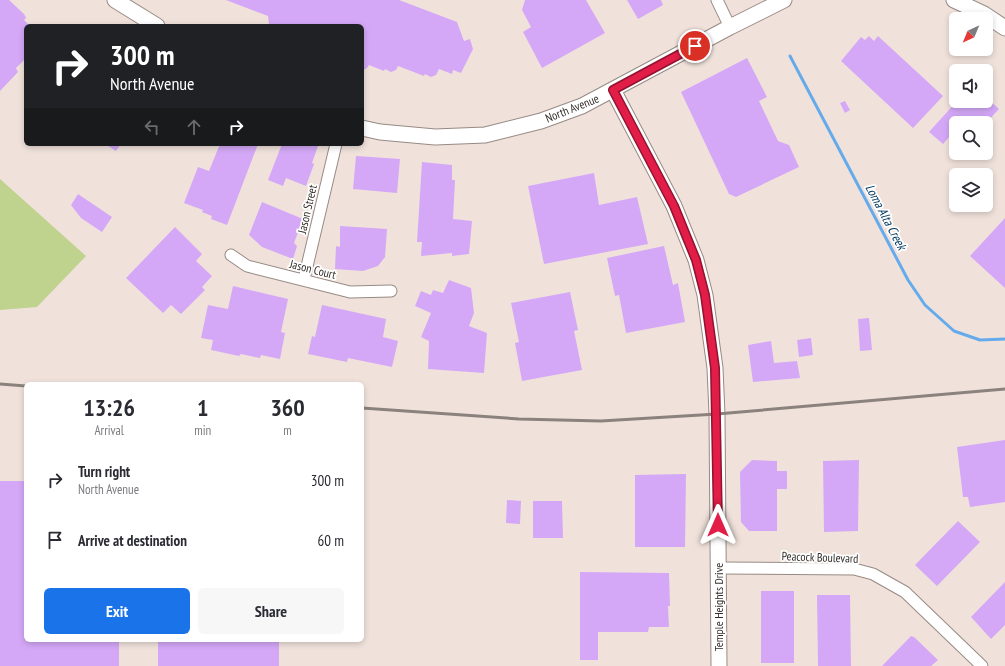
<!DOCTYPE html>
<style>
:root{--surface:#fff;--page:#f7f7f7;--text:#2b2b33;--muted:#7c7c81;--accent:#1a73e8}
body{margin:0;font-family:"PT Sans Narrow",sans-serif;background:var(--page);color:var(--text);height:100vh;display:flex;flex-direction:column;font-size:15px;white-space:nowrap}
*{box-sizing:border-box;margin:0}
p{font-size:13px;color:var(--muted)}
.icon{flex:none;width:22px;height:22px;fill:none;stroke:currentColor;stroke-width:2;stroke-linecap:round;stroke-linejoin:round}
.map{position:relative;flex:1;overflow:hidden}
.sheet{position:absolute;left:24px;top:382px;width:340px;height:260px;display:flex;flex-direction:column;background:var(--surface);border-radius:6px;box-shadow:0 2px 6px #0003}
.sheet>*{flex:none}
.top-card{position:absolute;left:24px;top:24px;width:340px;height:122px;border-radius:6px;box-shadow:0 2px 6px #0003;background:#202124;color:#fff;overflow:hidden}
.needle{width:26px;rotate:224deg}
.controls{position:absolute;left:949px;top:12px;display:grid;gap:8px}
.controls a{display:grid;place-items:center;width:44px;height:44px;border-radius:6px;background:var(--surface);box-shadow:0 2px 6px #0003;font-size:20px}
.pin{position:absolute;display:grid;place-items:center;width:34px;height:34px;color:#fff;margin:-17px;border:2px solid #fff;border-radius:50%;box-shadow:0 1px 4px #0007}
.me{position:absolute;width:44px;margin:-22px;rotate:0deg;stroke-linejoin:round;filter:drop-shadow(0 0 3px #0008)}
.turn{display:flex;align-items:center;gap:14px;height:84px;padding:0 20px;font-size:18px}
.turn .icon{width:52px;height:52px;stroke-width:2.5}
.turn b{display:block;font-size:28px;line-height:34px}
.lanes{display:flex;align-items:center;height:38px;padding:0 20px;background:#0003;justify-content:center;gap:20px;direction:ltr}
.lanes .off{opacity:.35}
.eta{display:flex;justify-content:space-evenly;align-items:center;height:68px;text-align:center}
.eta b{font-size:24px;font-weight:700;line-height:28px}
.cta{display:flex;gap:8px;margin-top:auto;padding:8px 20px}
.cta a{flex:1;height:46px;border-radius:6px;background:var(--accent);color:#fff;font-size:16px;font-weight:700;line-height:46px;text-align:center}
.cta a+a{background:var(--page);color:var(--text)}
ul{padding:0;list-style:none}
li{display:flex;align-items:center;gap:12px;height:60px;padding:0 20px}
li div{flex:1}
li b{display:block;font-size:15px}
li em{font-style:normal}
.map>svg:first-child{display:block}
.green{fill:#bfd38f}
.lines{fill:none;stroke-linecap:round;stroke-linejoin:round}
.stream{stroke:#65abec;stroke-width:3}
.building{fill:#d4a8f7}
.street-casing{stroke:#978a84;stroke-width:13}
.secondary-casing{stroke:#978a84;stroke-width:17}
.street{stroke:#fff;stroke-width:11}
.secondary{stroke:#fff;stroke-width:15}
.rail{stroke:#8b827d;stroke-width:3}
.route-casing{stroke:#92132f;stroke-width:10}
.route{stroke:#e11d48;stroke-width:7}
.labels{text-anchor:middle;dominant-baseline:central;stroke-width:3.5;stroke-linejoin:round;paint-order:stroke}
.street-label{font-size:12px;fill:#312c29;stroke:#fff}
.water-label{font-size:13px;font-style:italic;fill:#063d66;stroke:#fff}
</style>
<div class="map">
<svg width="1005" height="666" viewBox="0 0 1005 666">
<rect width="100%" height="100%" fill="#f0e2db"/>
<path class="green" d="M0,179L86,256L37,307L0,310Z"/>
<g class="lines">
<path class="stream" d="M790,56L908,280L925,305L954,331L980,340L1005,339"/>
</g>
<path class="building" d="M0,0H9L24,14L26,18L24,20L30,26H26V58L16,68L18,72L0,91Z
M226,0H399L457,22L464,41L470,39L473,49L461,73L453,70L452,74L439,69L436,75L431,77L425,74L424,76L398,66L396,70L391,72L385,69L384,71L369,65L367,68L362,71V26H271L269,25L268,16Z
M525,0H586L605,33L542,68L523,32L531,27L522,10Z
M627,0H661L663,5L638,19Z
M869,36L874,41L878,36L943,96L913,128L841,61L861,37L865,40Z
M747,58L767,97L759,101L778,141L789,145L799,167L736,197L729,194L681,92Z
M986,97L999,109L986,123H976L968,116L961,123H956V129L943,144L929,132L957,101H986Z
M845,101L850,110L845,113L840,103Z
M105,144H121L116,151Z
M220,144H258L227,225L211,219L212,216L202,212L203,210L184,203L198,167L209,171Z
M282,144H315V145L318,146L312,163L314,164L306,186L286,178L283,186L268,180Z
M356,156L400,159L397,193L353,189Z
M422,162L452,165V180H455L453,219L472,221L469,254L452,256V253L421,256L422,242H417Z
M594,173L599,205L637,197L648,244L544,264L528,186Z
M78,194L112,217L102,232L81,218L71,205Z
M262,202L303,219L294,243L297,246L293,259L262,247L249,235Z
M1005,218V288L970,256Z
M340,226L387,229L385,257L378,266L363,271L335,269L336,246L340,247Z
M175,227L202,254L196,261L212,276L202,287L205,290L181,314L171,305L163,313L126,278Z
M664,246L673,285L678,283L685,322L626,333L619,295L615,296L607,258Z
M449,280L471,288L474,313L469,326L487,333L484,373L428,369L429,341L421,337L431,313L415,306L421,291L431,295L433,290L443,293Z
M233,286L288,299L281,332L285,333L280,359L261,355L260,358L241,354L239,356L211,350L213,340L201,338L208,305L228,309Z
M570,292L578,330L574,331L582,370L522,381L515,343L519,342L511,303Z
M322,305L386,319L383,337L398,341L392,367L348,358L347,362L308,354L312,336L315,337Z
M869,318L872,350L860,351L858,319Z
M811,338L813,355L799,357L797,340Z
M771,341L774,363L797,361L800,378L753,382L748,345Z
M1005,440V502L970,507L968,497H963L957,447Z
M752,460L777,461V471H787V489H777V531H749L741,522L740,472Z
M859,460L858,531L824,532L823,461Z
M686,474L685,547H635V475Z
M0,481H26V640H119V666H0Z
M507,500L521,501L520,524L506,523Z
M533,501H562L563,538H533Z
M958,521L980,542L937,586L915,565Z
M580,572L669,573L670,606H668L669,627H649L648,632H598V660H580Z
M1005,582V625L991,639L971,617Z
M761,591H794V663H761Z
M817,595H850L851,666H818Z
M911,636L914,637L938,660L931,666H882Z
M158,640H279V666H158Z"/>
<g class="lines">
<g class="street-casing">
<path id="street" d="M717,0L730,27
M231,255L247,266L350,292L391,291
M304,279L336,144
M718,568L854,569L873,574L905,592L982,666"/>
</g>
<g class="secondary-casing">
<path id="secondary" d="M115,0L157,26
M954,0L984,14L1005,28
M613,90L674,206L696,260L705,295L715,368L717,414L719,666
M362,128L380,132L435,137L485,135L541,121L582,106L730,27L784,0"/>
</g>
<use href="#street" class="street"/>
<use href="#secondary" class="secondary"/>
<path class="rail" d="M0,384L26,386
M362,408L519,419L601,421L717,414L1005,389"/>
</g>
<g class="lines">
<g class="route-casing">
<path id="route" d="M695,46L613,90L674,206L696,260L705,295L715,368L718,525"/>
</g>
<use href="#route" class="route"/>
</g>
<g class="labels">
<g class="street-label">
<text transform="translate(572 108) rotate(-22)">North Avenue</text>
<text transform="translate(307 209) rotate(-77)">Jason Street</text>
<text transform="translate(313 269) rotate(14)">Jason Court</text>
<text transform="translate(820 557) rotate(2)">Peacock Boulevard</text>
<text transform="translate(718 607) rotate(-90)">Temple Heights Drive</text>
</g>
<g class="water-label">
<text transform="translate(886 217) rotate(62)">Loma Alta Creek</text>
</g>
</g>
</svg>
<div class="controls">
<a><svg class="needle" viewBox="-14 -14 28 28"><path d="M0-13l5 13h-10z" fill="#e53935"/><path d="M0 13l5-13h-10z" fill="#7c7c81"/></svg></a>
<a><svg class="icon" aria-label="sound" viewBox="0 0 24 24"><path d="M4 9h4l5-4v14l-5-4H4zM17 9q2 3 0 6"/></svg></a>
<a><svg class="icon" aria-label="search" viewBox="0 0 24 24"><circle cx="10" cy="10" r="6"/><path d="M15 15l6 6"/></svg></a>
<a><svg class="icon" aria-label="layers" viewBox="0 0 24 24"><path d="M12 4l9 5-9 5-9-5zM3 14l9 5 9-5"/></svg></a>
</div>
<div class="pin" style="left:695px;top:46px;background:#d93025"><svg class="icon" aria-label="arrive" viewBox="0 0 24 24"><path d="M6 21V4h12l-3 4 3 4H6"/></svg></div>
<svg class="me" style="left:718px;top:525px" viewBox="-20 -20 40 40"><path d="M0-17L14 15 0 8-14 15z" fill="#e11d48" stroke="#fff" stroke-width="4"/></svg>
<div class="top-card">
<div class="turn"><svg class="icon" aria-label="right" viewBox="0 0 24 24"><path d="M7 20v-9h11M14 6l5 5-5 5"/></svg><div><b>300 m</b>North Avenue</div></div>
<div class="lanes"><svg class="icon off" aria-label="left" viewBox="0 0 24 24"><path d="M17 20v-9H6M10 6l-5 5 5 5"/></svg><svg class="icon off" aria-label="ahead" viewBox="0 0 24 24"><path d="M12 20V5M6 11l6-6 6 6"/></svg><svg class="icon" aria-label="right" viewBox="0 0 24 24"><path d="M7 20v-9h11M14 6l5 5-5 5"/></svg></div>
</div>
<section class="sheet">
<div class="eta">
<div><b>13:26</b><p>Arrival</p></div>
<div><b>1</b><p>min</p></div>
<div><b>360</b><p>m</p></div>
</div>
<ul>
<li><svg class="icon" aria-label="right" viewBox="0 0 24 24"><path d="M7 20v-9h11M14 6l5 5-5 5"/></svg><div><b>Turn right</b><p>North Avenue</p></div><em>300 m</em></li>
<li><svg class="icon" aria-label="arrive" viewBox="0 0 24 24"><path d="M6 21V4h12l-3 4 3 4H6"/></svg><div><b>Arrive at destination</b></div><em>60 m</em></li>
</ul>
<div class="cta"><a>Exit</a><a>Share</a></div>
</section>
</div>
